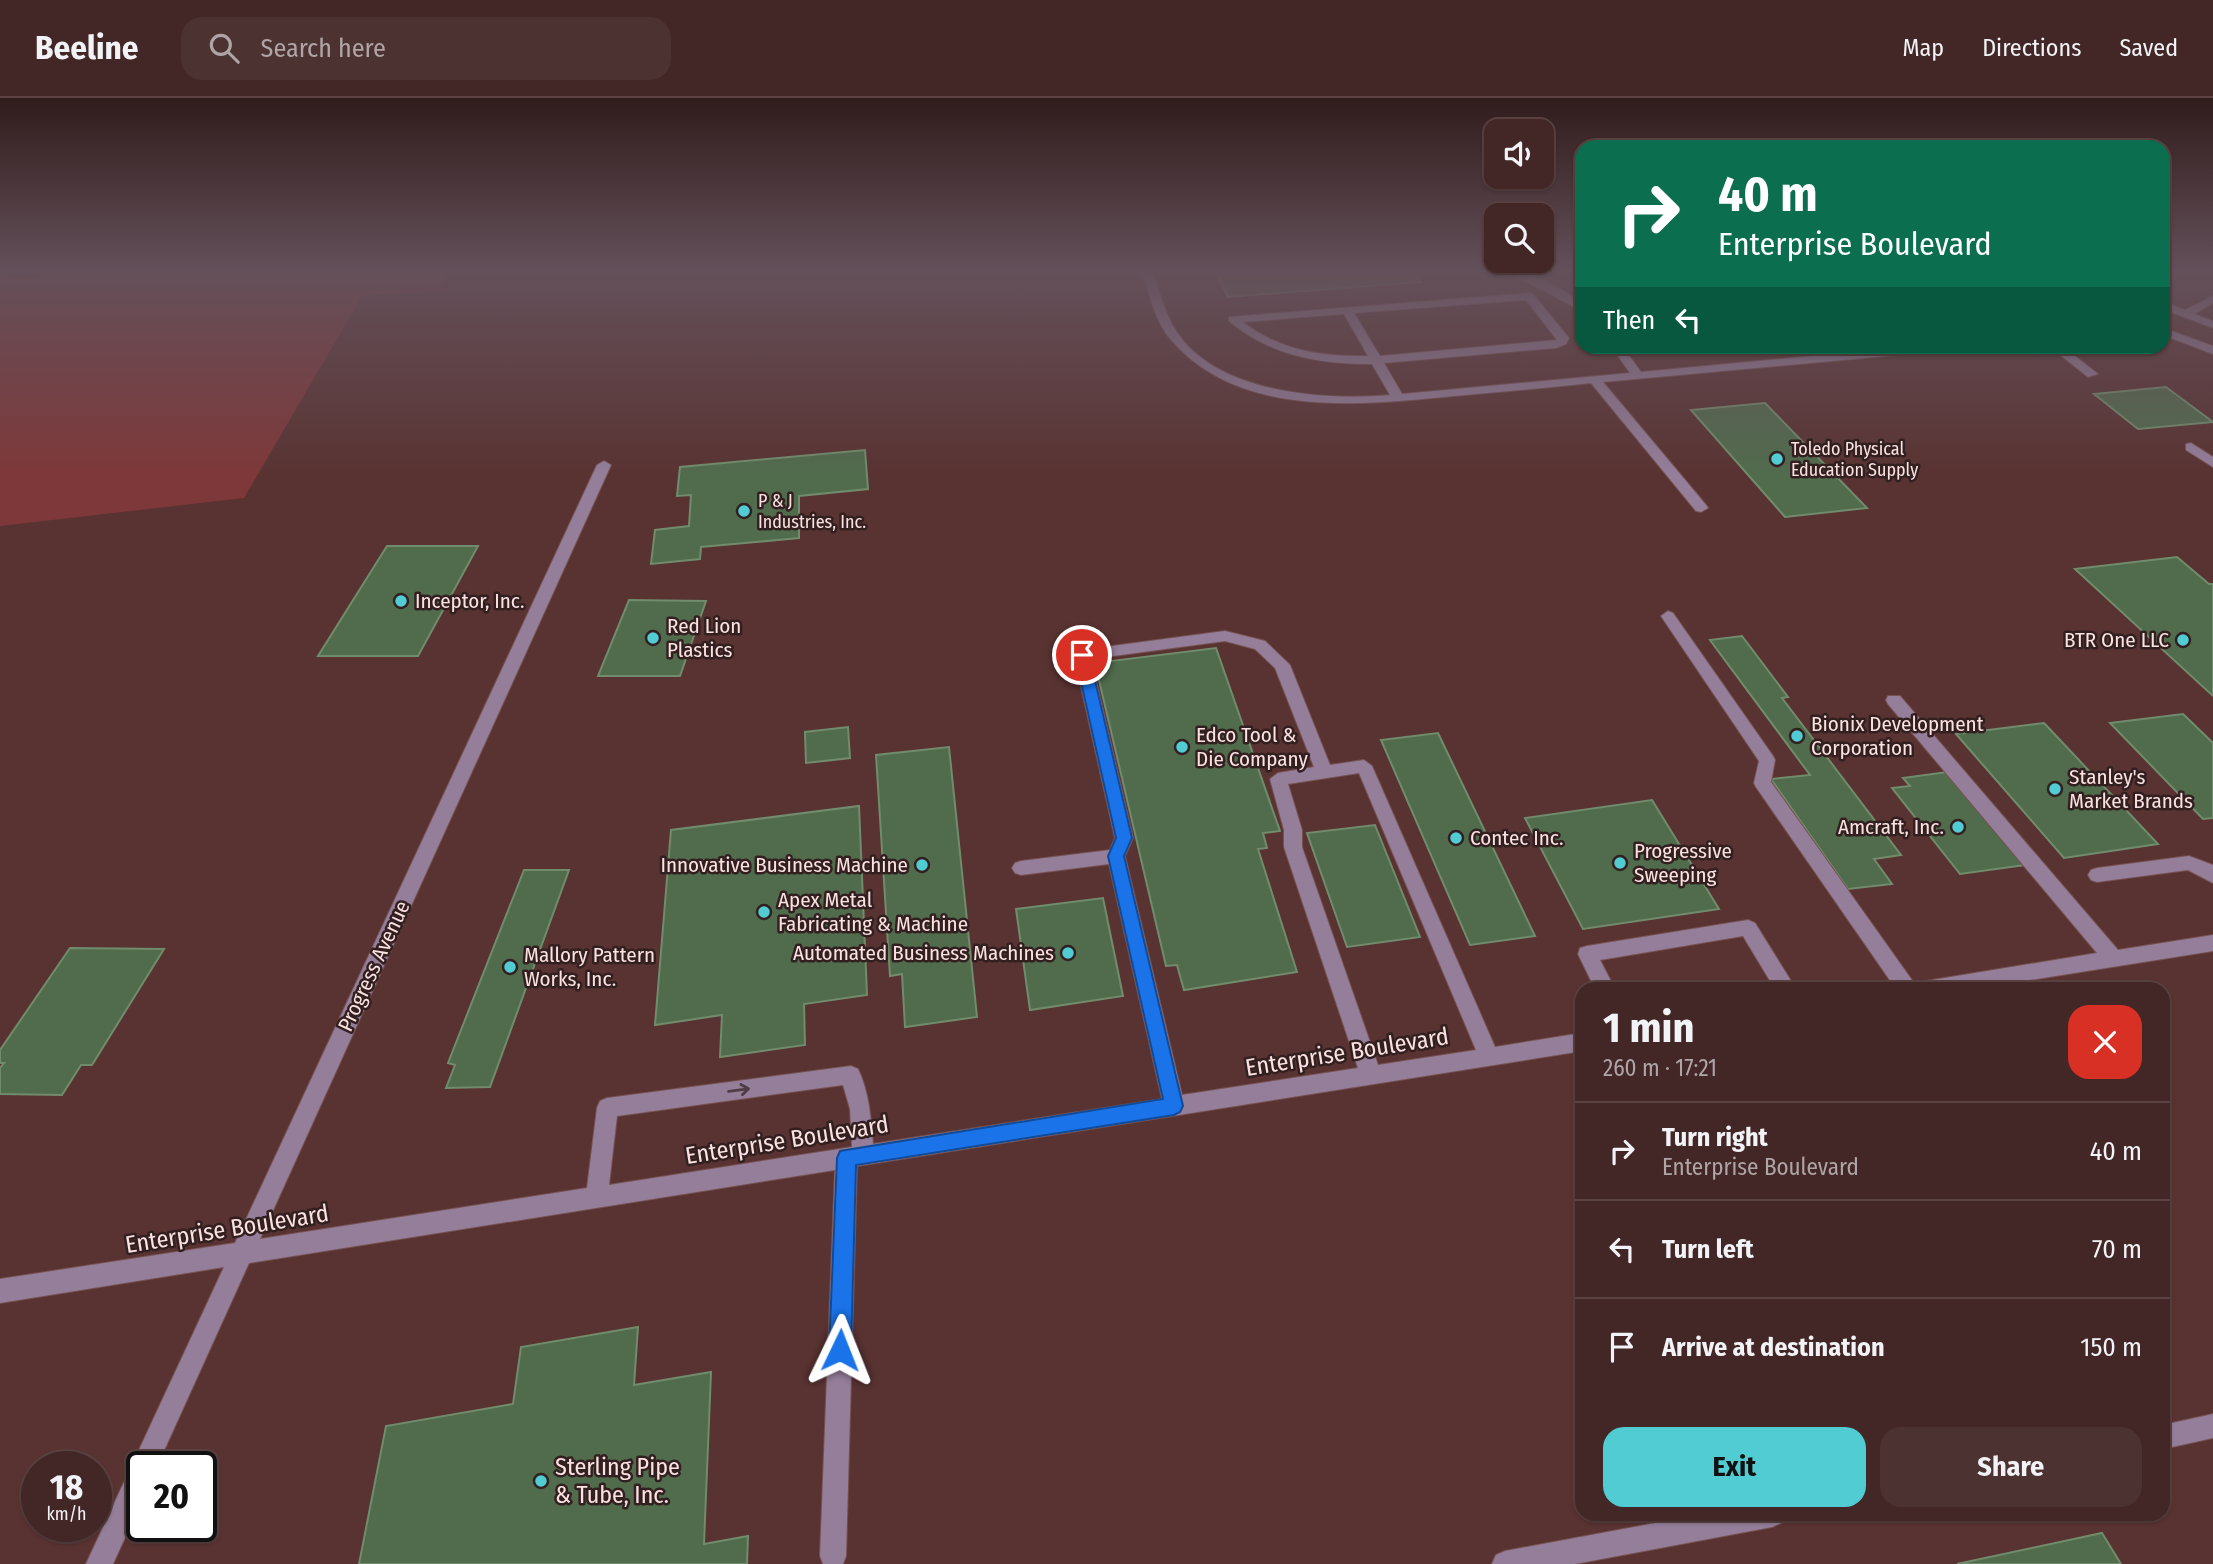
<!DOCTYPE html>
<meta charset="utf-8">
<style>
:root{--surface:#432626;--page:#4d3232;--text:#f1f3f6;--muted:#afa5a7;--line:#5b4343;--accent:#51ccd3}
body{margin:0;font-family:"Fira Sans Condensed",sans-serif;background:var(--page);color:var(--text);height:100vh;display:flex;flex-direction:column;font-size:26px;white-space:nowrap}
*{box-sizing:border-box;margin:0}
p{font-size:23px;color:var(--muted)}
.icon{flex:none;width:38px;height:38px;fill:none;stroke:currentColor;stroke-width:2;stroke-linecap:round;stroke-linejoin:round}
.map{position:relative;flex:1;overflow:hidden}
.drawer{position:absolute;left:1575px;top:884px;width:595px;height:539px;display:flex;flex-direction:column;background:var(--surface);border-radius:21px;box-shadow:0 2px 5px #0004,0 0 0 2px var(--line)}
.drawer>*{flex:none}
.banner{position:absolute;left:1575px;top:42px;width:595px;height:214px;border-radius:21px;box-shadow:0 2px 5px #0004,0 0 0 2px var(--line);background:#0b6e4f;color:#fff;overflow:hidden}
.tools{position:absolute;left:1484px;top:21px;display:grid;gap:14px}
.tools a{display:grid;place-items:center;width:70px;height:70px;border-radius:14px;background:var(--surface);box-shadow:0 2px 5px #0004,0 0 0 2px var(--line);font-size:35px}
.speed{position:absolute;left:21px;top:1353px;display:flex;gap:14px;font-size:35px;font-weight:700;text-align:center}
.speed>*{display:grid;place-content:center;width:91px;height:91px;border-radius:50%;background:var(--surface);box-shadow:0 2px 5px #0004,0 0 0 2px var(--line);line-height:1}
.speed small{font-size:18px;font-weight:400}
.speed .limit{border:4px solid #111;border-radius:10px;background:#fff;color:#111}
.pin{position:absolute;display:grid;place-items:center;width:60px;height:60px;color:#fff;margin:-30px;border:4px solid #fff;border-radius:50%;box-shadow:0 2px 7px #0007}
.me{position:absolute;width:77px;margin:-38px;rotate:2deg;stroke-linejoin:round;filter:drop-shadow(0 0 5px #0008)}
.turn{display:flex;align-items:center;gap:24px;height:147px;padding:0 28px;font-size:32px}
.turn .icon{width:91px;height:91px;stroke-width:2.5}
.turn b{display:block;font-size:49px;line-height:60px}
.then{display:flex;align-items:center;height:66px;padding:0 28px;background:#0003;gap:14px;font-size:26px}
.round{display:grid;place-items:center;flex:none;width:74px;height:74px;border-radius:21px;background:var(--page)}
.headline{display:flex;align-items:center;justify-content:space-between;height:119px;padding:0 28px}
h1{font-size:42px;font-weight:700;line-height:52px}
.primary-button{display:flex;gap:14px;margin-top:auto;padding:14px 28px}
.primary-button a{flex:1;height:80px;border-radius:21px;background:var(--accent);color:#111;font-size:28px;font-weight:700;line-height:80px;text-align:center}
.primary-button a+a{background:var(--page);color:var(--text)}
ul{padding:0;list-style:none}
li{display:flex;align-items:center;gap:21px;height:98px;padding:0 28px;border-top:2px solid var(--line)}
li div{flex:1}
li b{display:block;font-size:26px}
li em{font-style:normal}
header{display:flex;align-items:center;gap:42px;box-sizing:border-box;height:98px;padding:0 35px;background:var(--surface);border-bottom:2px solid var(--line)}
header strong{font-size:33px}
nav{display:flex;gap:38px;margin-inline-start:auto;font-size:24px}
.search{width:490px;height:63px;background:var(--page);display:flex;align-items:center;gap:18px;box-sizing:border-box;padding:0 24px;border-radius:21px;color:var(--muted);font-size:26px}
.map>svg:first-child{display:block}
.green{fill:#7e3839}
.building{fill:#516b4d;stroke:#718c6c;stroke-width:2}
.lines{fill:none;stroke-linecap:round;stroke-linejoin:round}
.minor-casing{stroke:#765251;stroke-width:2}
.minor{fill:#957e9a;fill-rule:evenodd}
.oneway{stroke:#503c45}
.route{fill:#1a73e8;stroke:#114b97;stroke-width:2}
.poi-dot{fill:#51ccd3;stroke:#322020;stroke-width:2.5}
.labels{text-anchor:middle;dominant-baseline:central;stroke-width:5;stroke-linejoin:round;paint-order:stroke}
.far-poi-label{font-size:18px;fill:#fbe1e0;stroke:#322020;text-anchor:start}
.poi-label{font-size:21px;fill:#fbe1e0;stroke:#322020;text-anchor:start}
.street-label{font-size:21px;fill:#fbe1e0;stroke:#322020}
.near-street-label{font-size:24px;fill:#fbe1e0;stroke:#322020}
.near-poi-label{font-size:24px;fill:#fbe1e0;stroke:#322020;text-anchor:start}
</style>
<header>
<strong>Beeline</strong>
<div class="search"><svg class="icon" aria-label="search" viewBox="0 0 24 24"><circle cx="10" cy="10" r="6"/><path d="M15 15l6 6"/></svg>Search here</div>
<nav><a>Map</a><a>Directions</a><a>Saved</a></nav>
</header>
<div class="map">
<svg width="2213" height="1466" viewBox="0 0 2213 1466">
<rect width="100%" height="100%" fill="#593332"/>
<path class="green" d="M0,172H447L440,193L362,198L244,400L0,428Z"/>
<path class="building" d="M1215,172H1413L1421,184L1228,199Z
M2166,289L2213,324L2138,331L2094,296Z
M1765,305L1867,410L1785,419L1691,312Z
M865,352L868,391L799,398V440L701,449L700,461L651,466L655,432L689,428L691,397L677,398L680,369Z
M387,448H478L418,558H318Z
M2177,459L2209,486H2213V598L2075,471Z
M629,502L706,503L680,578H598Z
M1742,538L1788,599L1782,600L1901,757L1874,761L1892,786L1848,791L1771,681L1810,677L1710,542Z
M1216,550L1280,733L1263,735L1267,750L1258,751L1297,874L1184,892L1177,867L1166,868L1095,565Z
M2183,616L2213,645V720L2203,721L2110,625Z
M2044,625L2158,746L2064,760L1956,636Z
M848,629L850,660L806,665L805,634Z
M1438,635L1535,838L1470,847L1381,642Z
M949,649L977,919L905,929L902,876L890,878L876,657Z
M1947,674L2025,767L1960,776L1892,690L1910,688L1903,680Z
M1652,702L1719,811L1583,831L1525,720Z
M859,708L867,897L804,906L805,947L720,959L722,917L655,927L671,732Z
M1375,727L1420,839L1347,849L1307,735Z
M524,772H569L490,989L446,990L455,967L448,965Z
M1103,800L1123,898L1030,912L1016,811Z
M70,850L164,851L92,967H81L62,997L0,996V970L4,965H0V952Z
M638,1229L634,1287L711,1274L704,1446L748,1438L747,1466H359L386,1328L513,1306L521,1249Z
M2102,1435L2121,1466H1957Z"/>
<g class="lines">
<g class="minor-casing">
<path id="minor" d="M0,172H48L43,175H3Z
M1142,172H1152C1159,192 1164,214 1176,233C1216,295 1323,303 1390,297L1372,266C1319,266 1271,258 1229,223V219L1529,195L1533,196L1569,240L1566,246L1556,250L1384,265L1402,296L1630,275L1611,248H1622L1641,274L1918,248H1967L1962,251L1603,284L1706,407L1708,410L1701,414L1696,413L1591,285C1546,290 1500,294 1454,298C1362,307 1242,321 1173,244C1155,225 1150,197 1142,172ZM1526,202L1557,242L1380,258L1354,215ZM1344,216L1368,258C1323,259 1280,253 1243,224Z
M1504,172C1528,170 1561,191 1582,205V213Z
M2213,198V205L2194,216L2213,223V230L2163,211V204L2185,212Z
M2163,230L2213,248V256L2163,237Z
M2049,248H2062L2098,276L2088,279Z
M2191,345L2213,359V369L2186,352V346Z
M604,363L611,367L260,1141L587,1090L597,1010L600,1003L607,1000L851,968L858,971C869,994 871,1020 873,1046L1162,1001L1109,766L1021,777L1015,775L1012,770L1015,765L1021,763L1110,752L1115,740L1074,557L1082,552L1225,533L1265,543L1290,567L1330,667L1364,662L1372,668L1495,949L1582,935V953L857,1068L846,1458L843,1466H823L820,1458L835,1072L249,1165L157,1368H142V1402L113,1466H86L224,1169L0,1205V1181L235,1145L597,367ZM1225,543L1255,551L1275,570L1314,669L1278,675L1270,681L1284,732V749L1358,970L1182,997L1125,758L1133,740L1091,561ZM1359,675L1476,952L1378,967L1302,749V732L1288,686ZM843,987L850,1011L852,1049L609,1087L617,1018Z
M1668,513L1673,515L1773,658L1775,662L1771,684L1914,885L2097,855L1888,606L1886,602L1888,598H1900L2118,852L2213,837V853L1973,891H1896L1756,689L1754,685L1759,663L1661,518Z
M2189,758L2213,767V785L2188,772L2097,784L2091,782L2088,777L2091,772L2097,770Z
M1748,822L1755,825L1796,891H1775L1743,838L1600,862L1615,891H1595L1578,856L1580,850L1587,848Z
M2213,1316V1340L2163,1351V1327Z
M1704,1416H1785L1781,1425L1772,1429L1575,1466H1492L1496,1457L1505,1453Z"/>
</g>
<use href="#minor" class="minor"/>
</g>
<defs><path id="oneway-shaft" d="M-6 0H5M1.5-3L5.5 0L1.5 3" fill="none" stroke-width="1.6" stroke-linecap="round" stroke-linejoin="round" transform="scale(1.75)"/></defs>
<use class="oneway" href="#oneway-shaft" transform="translate(739 992) rotate(-8)"/>
<linearGradient id="sky" x2="0" y2="1"><stop stop-color="#311c1c"/><stop offset="0.46" stop-color="#64505a"/><stop offset="1" stop-color="#64505a" stop-opacity="0"/></linearGradient>
<rect width="2213" height="377" fill="url(#sky)"/>
<path class="route" d="M1082,552L1089,557L1132,740L1124,758L1183,1008L1180,1014L1174,1017L856,1067L851,1252L848,1259L840,1263L833,1259L829,1252L837,1060L840,1053L1163,1001L1108,758L1116,740L1075,557Z"/>
<g class="poi-dot">
<circle cx="1777" cy="361" r="7"/>
<circle cx="744" cy="413" r="7"/>
<circle cx="401" cy="503" r="7"/>
<circle cx="653" cy="540" r="7"/>
<circle cx="2183" cy="542" r="7"/>
<circle cx="1797" cy="638" r="7"/>
<circle cx="1182" cy="649" r="7"/>
<circle cx="2055" cy="691" r="7"/>
<circle cx="1958" cy="729" r="7"/>
<circle cx="1456" cy="740" r="7"/>
<circle cx="1620" cy="765" r="7"/>
<circle cx="922" cy="767" r="7"/>
<circle cx="764" cy="814" r="7"/>
<circle cx="1068" cy="855" r="7"/>
<circle cx="510" cy="869" r="7"/>
<circle cx="541" cy="1383" r="7"/>
</g>
<g class="labels">
<g class="far-poi-label">
<text x="1791" y="351">Toledo Physical<tspan x="1791" dy="21">Education Supply</tspan></text>
<text x="758" y="403">P &amp; J<tspan x="758" dy="21">Industries, Inc.</tspan></text>
</g>
<g class="poi-label">
<text x="415" y="503">Inceptor, Inc.</text>
<text x="667" y="528">Red Lion<tspan x="667" dy="24">Plastics</tspan></text>
<text x="2169" y="542" text-anchor="end">BTR One LLC</text>
<text x="1811" y="626">Bionix Development<tspan x="1811" dy="24">Corporation</tspan></text>
<text x="1196" y="637">Edco Tool &amp;<tspan x="1196" dy="24">Die Company</tspan></text>
<text x="2069" y="679">Stanley's<tspan x="2069" dy="24">Market Brands</tspan></text>
<text x="1944" y="729" text-anchor="end">Amcraft, Inc.</text>
<text x="1470" y="740">Contec Inc.</text>
<text x="1634" y="753">Progressive<tspan x="1634" dy="24">Sweeping</tspan></text>
<text x="908" y="767" text-anchor="end">Innovative Business Machine</text>
<text x="778" y="802">Apex Metal<tspan x="778" dy="24">Fabricating &amp; Machine</tspan></text>
<text x="1054" y="855" text-anchor="end">Automated Business Machines</text>
<text x="524" y="857">Mallory Pattern<tspan x="524" dy="24">Works, Inc.</tspan></text>
</g>
<g class="street-label">
<text transform="translate(374 868) rotate(-65)">Progress Avenue</text>
</g>
<g class="near-street-label">
<text transform="translate(1347 954) rotate(-9)">Enterprise Boulevard</text>
<text transform="translate(787 1042) rotate(-9)">Enterprise Boulevard</text>
<text transform="translate(227 1131) rotate(-9)">Enterprise Boulevard</text>
</g>
<g class="near-poi-label">
<text x="555" y="1369">Sterling Pipe<tspan x="555" dy="28">&amp; Tube, Inc.</tspan></text>
</g>
</g>
</svg>
<div class="tools">
<a><svg class="icon" aria-label="sound" viewBox="0 0 24 24"><path d="M4 9h4l5-4v14l-5-4H4zM17 9q2 3 0 6"/></svg></a>
<a><svg class="icon" aria-label="search" viewBox="0 0 24 24"><circle cx="10" cy="10" r="6"/><path d="M15 15l6 6"/></svg></a>
</div>
<div class="speed"><div>18<small>km/h</small></div><div class="limit">20</div></div>
<div class="pin" style="left:1082px;top:557px;background:#d93025"><svg class="icon" aria-label="arrive" viewBox="0 0 24 24"><path d="M6 21V4h12l-3 4 3 4H6"/></svg></div>
<svg class="me" style="left:840px;top:1252px" viewBox="-20 -20 40 40"><path d="M0-17L14 15 0 8-14 15z" fill="#1a73e8" stroke="#fff" stroke-width="4"/></svg>
<div class="banner">
<div class="turn"><svg class="icon" aria-label="right" viewBox="0 0 24 24"><path d="M7 20v-9h11M14 6l5 5-5 5"/></svg><div><b>40 m</b>Enterprise Boulevard</div></div>
<div class="then">Then<svg class="icon" aria-label="left" viewBox="0 0 24 24"><path d="M17 20v-9H6M10 6l-5 5 5 5"/></svg></div>
</div>
<section class="drawer">
<div class="headline"><div><h1>1 min</h1><p>260 m · 17:21</p></div><a class="round" style="background:#d93025;color:#fff"><svg class="icon" aria-label="close" viewBox="0 0 24 24"><path d="M6 6l12 12M18 6L6 18"/></svg></a></div>
<ul>
<li><svg class="icon" aria-label="right" viewBox="0 0 24 24"><path d="M7 20v-9h11M14 6l5 5-5 5"/></svg><div><b>Turn right</b><p>Enterprise Boulevard</p></div><em>40 m</em></li>
<li><svg class="icon" aria-label="left" viewBox="0 0 24 24"><path d="M17 20v-9H6M10 6l-5 5 5 5"/></svg><div><b>Turn left</b></div><em>70 m</em></li>
<li><svg class="icon" aria-label="arrive" viewBox="0 0 24 24"><path d="M6 21V4h12l-3 4 3 4H6"/></svg><div><b>Arrive at destination</b></div><em>150 m</em></li>
</ul>
<div class="primary-button"><a>Exit</a><a>Share</a></div>
</section>
</div>
